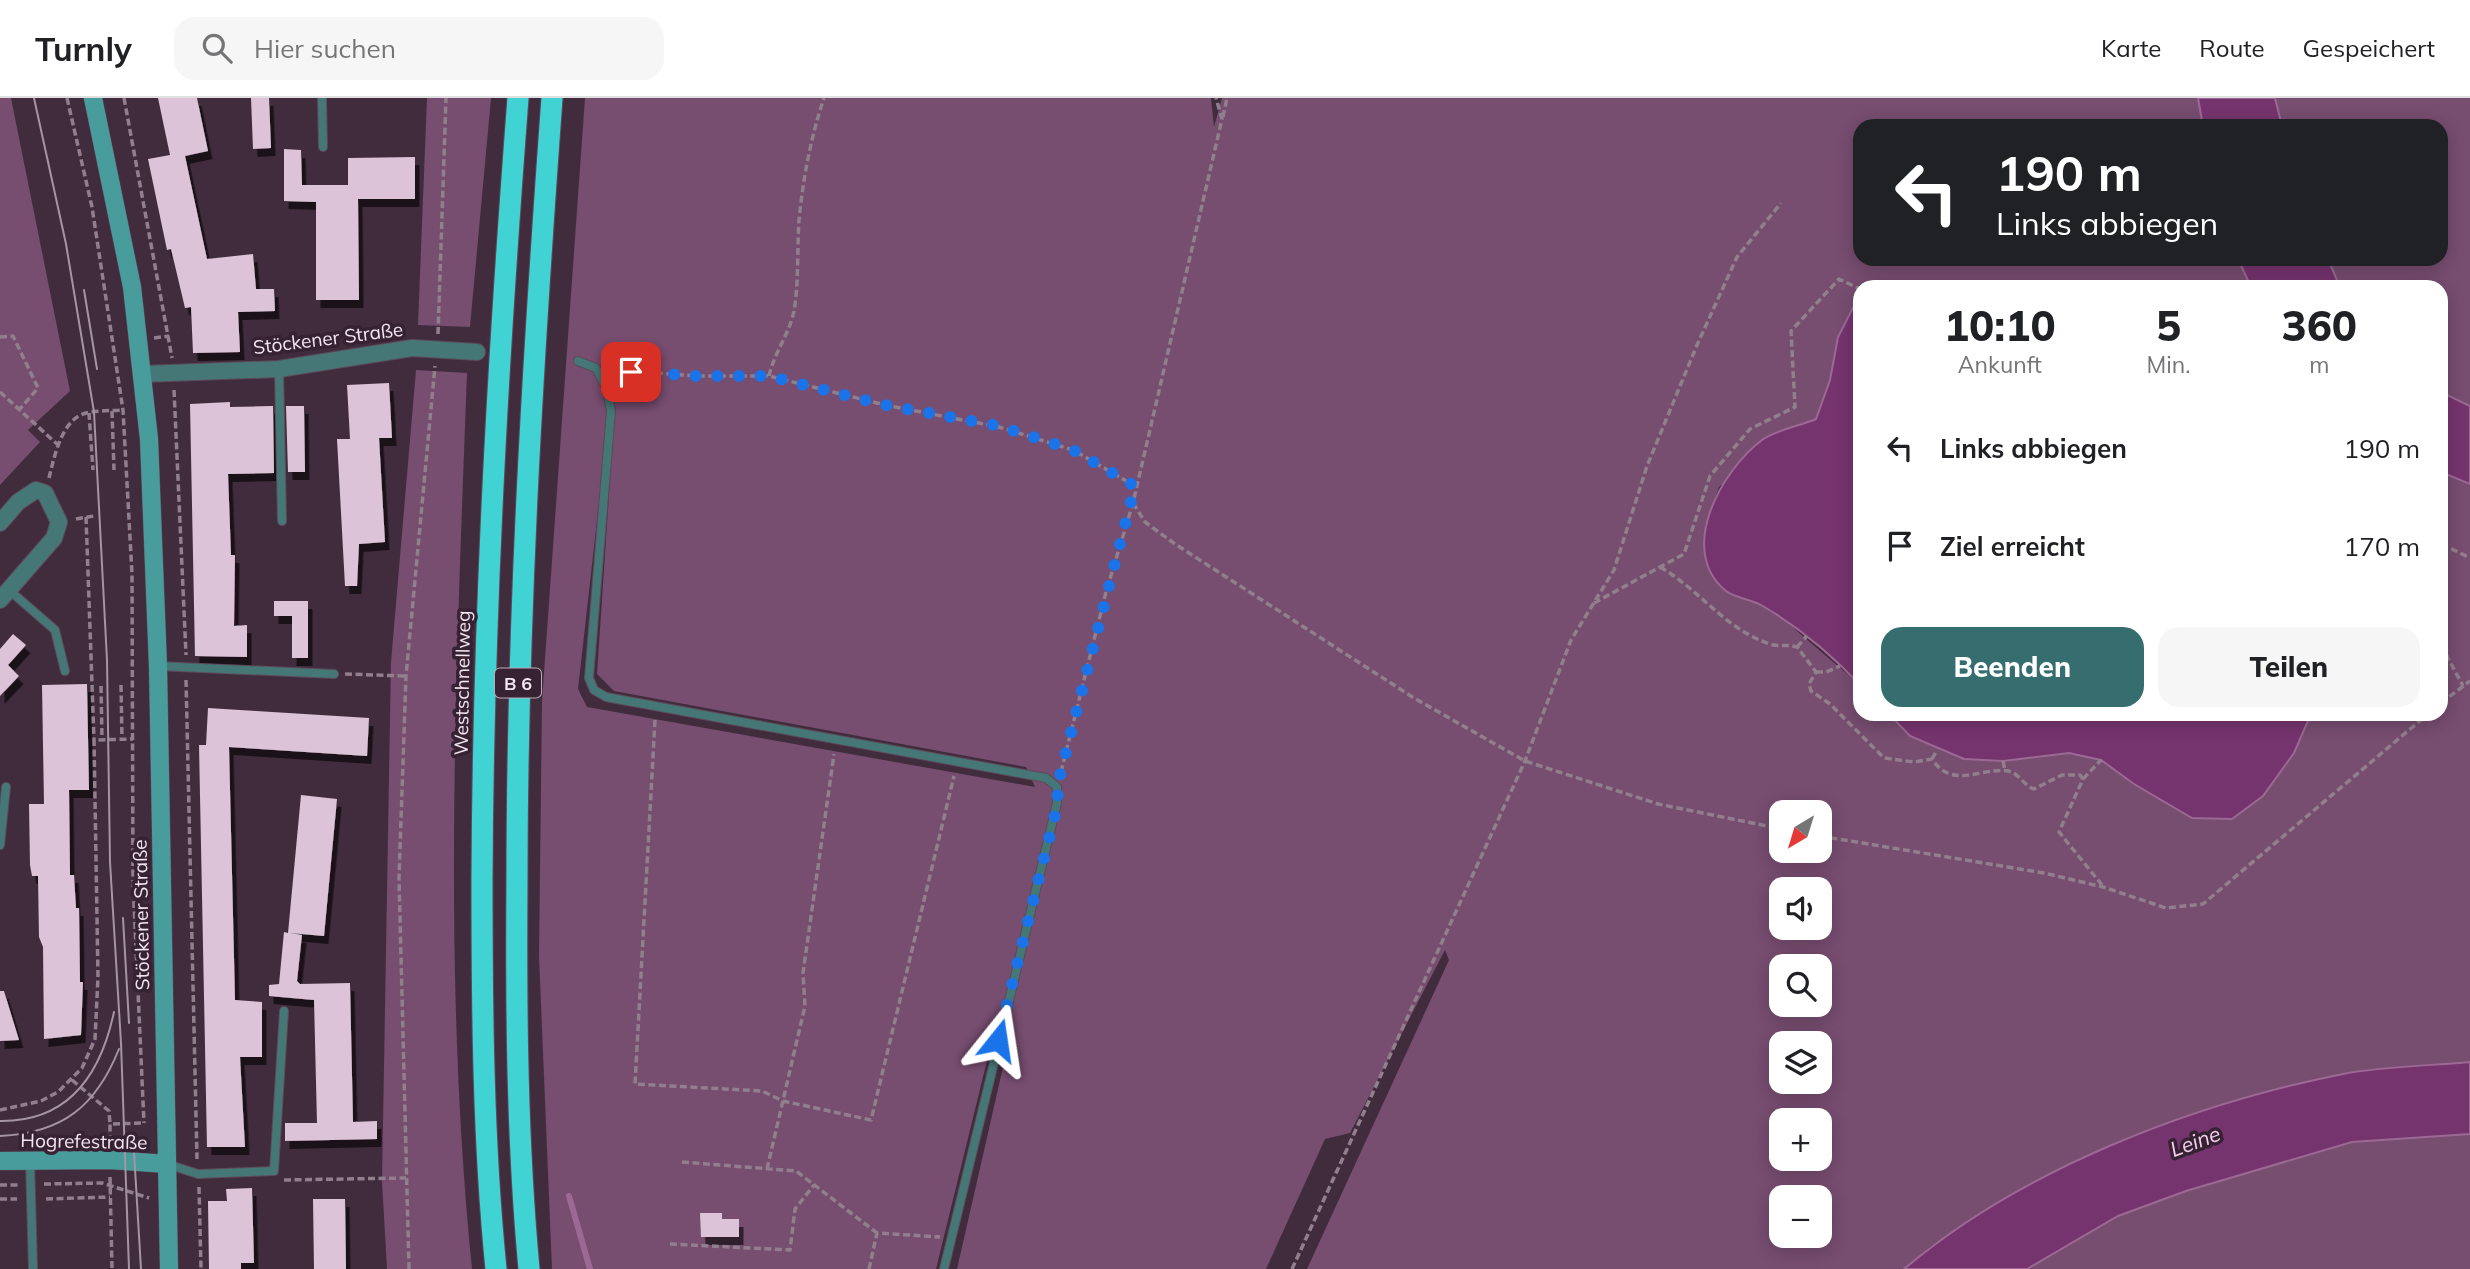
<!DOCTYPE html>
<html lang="de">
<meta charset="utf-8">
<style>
:root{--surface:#fff;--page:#f6f6f6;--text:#202124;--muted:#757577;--line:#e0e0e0;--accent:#366e70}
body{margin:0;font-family:Mulish,sans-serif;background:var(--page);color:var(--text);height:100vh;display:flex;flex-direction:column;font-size:26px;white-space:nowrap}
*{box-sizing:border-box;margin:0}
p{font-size:23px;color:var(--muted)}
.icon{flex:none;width:38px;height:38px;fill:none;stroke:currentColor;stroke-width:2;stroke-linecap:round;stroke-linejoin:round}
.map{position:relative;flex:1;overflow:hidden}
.side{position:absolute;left:1853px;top:182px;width:595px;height:441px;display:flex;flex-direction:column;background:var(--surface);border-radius:21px;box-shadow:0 4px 18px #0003}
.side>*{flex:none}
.banner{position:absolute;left:1853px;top:21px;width:595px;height:147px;border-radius:21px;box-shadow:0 4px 18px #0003;background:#202124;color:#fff;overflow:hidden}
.needle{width:46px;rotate:218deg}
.buttons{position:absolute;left:1769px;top:702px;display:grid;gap:14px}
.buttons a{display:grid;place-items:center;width:63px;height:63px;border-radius:14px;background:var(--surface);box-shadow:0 4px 18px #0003;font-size:35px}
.pin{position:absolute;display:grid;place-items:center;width:60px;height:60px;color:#fff;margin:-30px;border-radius:14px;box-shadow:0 4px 10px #0006}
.me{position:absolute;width:77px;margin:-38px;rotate:15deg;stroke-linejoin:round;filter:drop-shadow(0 0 5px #0008)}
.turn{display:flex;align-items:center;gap:24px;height:147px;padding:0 28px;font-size:32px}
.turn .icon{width:91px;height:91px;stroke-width:2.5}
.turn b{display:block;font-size:49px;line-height:60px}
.eta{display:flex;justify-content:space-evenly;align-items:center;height:119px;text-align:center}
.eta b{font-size:42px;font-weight:800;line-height:49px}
.cta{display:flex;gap:14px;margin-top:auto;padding:14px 28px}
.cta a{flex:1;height:80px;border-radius:21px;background:var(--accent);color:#fff;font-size:28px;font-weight:800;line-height:80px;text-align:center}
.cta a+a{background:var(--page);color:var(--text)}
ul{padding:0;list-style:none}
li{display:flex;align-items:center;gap:21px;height:98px;padding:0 28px}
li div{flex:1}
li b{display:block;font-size:26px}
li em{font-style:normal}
header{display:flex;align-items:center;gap:42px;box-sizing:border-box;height:98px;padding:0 35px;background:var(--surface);border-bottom:2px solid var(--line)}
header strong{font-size:33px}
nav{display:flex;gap:38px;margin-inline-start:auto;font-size:24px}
.search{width:490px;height:63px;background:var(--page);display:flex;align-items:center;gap:18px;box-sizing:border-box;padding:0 24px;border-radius:21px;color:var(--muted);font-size:26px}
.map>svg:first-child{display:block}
.green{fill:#774d70;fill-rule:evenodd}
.water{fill:#76346e;stroke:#9c6995;stroke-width:2}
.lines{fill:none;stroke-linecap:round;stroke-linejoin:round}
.stream{stroke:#9c6995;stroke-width:6}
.building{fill:#dcc3d7;filter:url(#shadow)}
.lane-casing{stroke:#5d4a5a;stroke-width:10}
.street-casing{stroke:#5d4a5a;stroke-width:18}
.secondary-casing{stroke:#5d4a5a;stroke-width:19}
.highway-casing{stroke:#5d4a5a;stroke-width:23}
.path{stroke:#917f8d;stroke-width:3.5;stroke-dasharray:7 3.5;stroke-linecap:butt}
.lane{stroke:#467777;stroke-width:8}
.street{stroke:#467777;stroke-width:16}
.secondary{stroke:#489d9c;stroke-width:18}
.highway{stroke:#41d3d3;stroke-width:21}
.tram{stroke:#a594a1;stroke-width:2}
.route{stroke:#1a73e8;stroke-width:12;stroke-dasharray:0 21.6}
.labels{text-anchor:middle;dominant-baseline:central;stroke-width:7;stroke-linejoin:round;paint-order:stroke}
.shield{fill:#362233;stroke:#baabb7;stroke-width:2}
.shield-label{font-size:18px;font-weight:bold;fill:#f3e6f0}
.street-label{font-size:19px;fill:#f3e6f0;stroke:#362233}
.water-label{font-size:21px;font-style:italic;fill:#f8d1f0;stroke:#362233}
</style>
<header>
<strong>Turnly</strong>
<div class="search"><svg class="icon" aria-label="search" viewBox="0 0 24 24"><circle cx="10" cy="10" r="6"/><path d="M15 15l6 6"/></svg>Hier suchen</div>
<nav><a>Karte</a><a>Route</a><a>Gespeichert</a></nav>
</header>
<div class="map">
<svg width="2470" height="1171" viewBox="0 0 2470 1171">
<defs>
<filter id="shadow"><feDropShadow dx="4.5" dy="8" stdDeviation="0" flood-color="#0009"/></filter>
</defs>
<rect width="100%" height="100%" fill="#412c3d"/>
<path class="green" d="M0,0H11L70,293L28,332L40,344L0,387Z
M427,0H491L470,229L418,227Z
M585,0H1211L1214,29L1222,0H2198L2203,28H1860V161H2238L2251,189H1860V201L1838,239L1830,282L1816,321L1791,331L1719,389L1705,428V444L1710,471L1727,494L1757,505L1783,521L1860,587V616H1889L1910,638L2040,658L2069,655L2101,662L2134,686L2294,655L2311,616H2441V374L2470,386V964L2344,976L2131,1038L2050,1077L1973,1121L1931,1148L1904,1171H1307L1449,862L1445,852L1350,1035L1325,1041L1266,1171H957L1009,943L993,938L936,1171H552L539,858L542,603ZM602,378L610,381L597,576L614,593L1026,669L1035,689L587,609L578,591ZM1782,714H1820V752H1782ZM1782,791H1820V830H1782ZM1782,868H1820V906H1782ZM1782,945H1820V984H1782ZM1782,1022H1820V1060H1782ZM1782,1099H1820V1138H1782Z
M2275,0H2470V308L2441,294V189H2340L2328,161H2441V28H2282Z
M416,272L467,275C456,573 442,873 472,1171H387L382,1083L391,564Z
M2470,1036V1171H2027L2118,1118L2186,1093L2352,1044Z"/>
<path class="water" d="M2198,0H2275L2282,28H2203Z
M2238,161H2328L2340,189H2251Z
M1858,200L1860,201V587C1831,556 1797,528 1761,507C1750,501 1735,500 1726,493C1676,452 1722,372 1762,342C1775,332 1800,328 1816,321L1830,282L1838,239Z
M2441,294L2470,308V386L2441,374Z
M1889,616H2311L2294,655L2263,698L2232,721L2192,720L2134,686L2101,662L2069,655L2003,663L1964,661L1910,638Z
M2470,964V1036L2352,1044L2186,1093L2118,1118L2027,1171H1904C2022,1071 2192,1006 2343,976C2384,968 2428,968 2470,964Z"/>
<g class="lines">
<path class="stream" d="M569,1098L590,1171"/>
</g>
<path class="building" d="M158,0H197L208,53L185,58L207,161L253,156L256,191H274L275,213L238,214L240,254L193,255L191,209L185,210L171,151L167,152L148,61L170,57Z
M251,0H269L271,50L253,51Z
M284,51L301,52L302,87H348V60L415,59V101H358L359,202H316V104L284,103Z
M389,285L392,340H379L385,444L359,446L357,488H345L337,341H350L347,287Z
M230,304V309L273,308L274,375L228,376L231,457H235L234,528L247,527V559L195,558L190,306Z
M286,308H304L305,374H288Z
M274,503H308V560H292V518H274Z
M13,536L26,547L8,567L19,578L0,598V551Z
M87,586L89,692H69L70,777H74L76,810H79L80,884H83L81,937L44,941L43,849L39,839L38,778H32L30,767L29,706H44L42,587Z
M208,610L369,620L367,658L229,649L235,902L262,904V959H240L245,1049H207L199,647H206Z
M301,697L337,701L324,838L290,835L302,837L297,883L300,886L350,885L353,1024L377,1023V1041L285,1043V1025H317L314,902L269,898V887L279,886L284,834L288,835Z
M0,893H4L19,942L0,943Z
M252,1090L254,1165H241V1171H209L208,1103H227L226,1091Z
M313,1101H345L346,1171H314Z
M700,1115H722V1121H739V1139H701Z"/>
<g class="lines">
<g class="lane-casing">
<path id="lane" d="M322,0L323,49
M578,263L596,270L607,291L611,313L589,580L594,592L606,599L1046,680L1057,689V705L944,1171
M279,271L282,423
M9,492L55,532L65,573
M158,568L334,576
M0,747L6,689
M30,1063L33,1171
M167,1066L198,1076L274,1073L284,913"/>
</g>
<g class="street-casing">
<path id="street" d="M143,276L279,271L412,250L477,254
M0,425L18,404L36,392L45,395L59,424L54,440L0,502"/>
</g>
<g class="secondary-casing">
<path id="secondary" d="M93,0L132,189L149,341L158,568L169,1171
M0,1063L110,1062L167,1066"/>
</g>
<g class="highway-casing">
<path id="highway" d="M496,1171C483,1042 482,911 482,782C483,521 498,261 518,0
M529,1171C517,1042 516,912 517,782C517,521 533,261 552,0"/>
</g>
<path class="path" d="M67,0L92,109L123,312L132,476L133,784L144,1025
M124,0L172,260
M1223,19L1227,0
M438,236L446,0
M0,239L13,238L38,290L19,312
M154,240L169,238
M614,272L697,278H769L885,307L999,329L1073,352L1135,388
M769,278C774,255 789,237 794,213C799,184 797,151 799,122C803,81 811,38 824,0
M174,292L186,557
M0,294L58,347
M112,313L114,372
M89,315L93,372
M49,380C54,360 61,324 83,316C94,312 111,313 123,312
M1133,405L1145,424L1175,446L1414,600L1525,663L1658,706L1782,731
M86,419L94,642
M76,421L94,418
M2441,452L2450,450L2470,460
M1660,469C1699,491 1726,532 1770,546C1779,549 1788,546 1797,549L1816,574L1809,586L1811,593L1830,606L1884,660L1914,664L1932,661C1952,692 1980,669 2008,673C2019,675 2023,687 2034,691L2062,677H2080L2083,681L2059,734L2102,787
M1594,505L1684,456L1710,378L1750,331L1795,309L1791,233L1839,181L1860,191
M2441,547L2463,588
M1797,549L1807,538
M1816,574H1826L1840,568
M345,576L406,578
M186,582L197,1061
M121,587L122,641
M101,588L102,641
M2441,605L2470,583
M655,622L635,986L762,993L783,1003L871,1022L954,678
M1932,661L1937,652
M2003,663L2005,672
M1061,674L1106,494L1133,405L1222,21L1216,0
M2083,681L2101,662
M1820,738L2044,775L2103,789L2166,810L2203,806L2428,616
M72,982L109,1013L110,1026
M0,1012L41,1003L58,994L82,970L95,941L98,879L94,642L133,641
M110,1044V1026L144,1025
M682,1064L796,1073L877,1135
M767,1071L805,908L803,875L834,656
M110,1079L112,1171
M284,1082L406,1080
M44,1086L102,1085L149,1100
M0,1087H19
M199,1089L201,1171
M0,1101H17
M46,1101L110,1099
M670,1146L790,1152L795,1111L814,1087
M409,1171L399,780L406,578L435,268
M869,1171L877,1135L940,1139
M1292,1171L1525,663L1571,542L1614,472L1647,368L1697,247L1737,159L1781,105"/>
<use href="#lane" class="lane"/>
<use href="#street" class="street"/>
<use href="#secondary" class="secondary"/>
<use href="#highway" class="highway"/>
<path class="tram" d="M34,0L66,146L94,314L107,562L110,764L121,945L129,1171
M84,192L97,271
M123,820L129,925
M0,1023C70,1024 101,975 114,914
M0,1038C63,1035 96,1008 119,951
M134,1054L141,1171"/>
</g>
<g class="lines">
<path class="route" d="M631,274L697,278H769L885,307L999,328L1073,352L1135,388L1057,689L1058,705L998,942"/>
</g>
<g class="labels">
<rect class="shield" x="495" y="570.5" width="46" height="29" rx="5"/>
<g class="shield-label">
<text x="518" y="585">B 6</text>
</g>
<g class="street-label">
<text transform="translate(328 240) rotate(-7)">Stöckener Straße</text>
<text transform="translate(462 585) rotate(-89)">Westschnellweg</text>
<text transform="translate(141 817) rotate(-91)">Stöckener Straße</text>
<text transform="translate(84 1043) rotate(1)">Hogrefestraße</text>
</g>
<g class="water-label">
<text transform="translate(2195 1043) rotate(-20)">Leine</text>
</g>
</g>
</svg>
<div class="buttons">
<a><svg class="needle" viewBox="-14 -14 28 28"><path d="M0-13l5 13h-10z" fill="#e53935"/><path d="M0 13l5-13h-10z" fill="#757577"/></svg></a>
<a><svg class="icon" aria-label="sound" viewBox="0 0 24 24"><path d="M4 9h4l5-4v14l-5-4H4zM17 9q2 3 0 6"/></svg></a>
<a><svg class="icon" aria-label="search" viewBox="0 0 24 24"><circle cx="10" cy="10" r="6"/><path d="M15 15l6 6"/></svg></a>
<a><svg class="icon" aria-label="layers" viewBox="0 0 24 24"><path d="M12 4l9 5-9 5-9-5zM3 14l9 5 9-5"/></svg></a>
<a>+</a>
<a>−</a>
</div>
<div class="pin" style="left:631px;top:274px;background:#d93025"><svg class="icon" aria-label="arrive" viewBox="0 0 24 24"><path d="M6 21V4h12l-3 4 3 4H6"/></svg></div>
<svg class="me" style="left:998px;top:942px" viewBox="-20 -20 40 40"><path d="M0-17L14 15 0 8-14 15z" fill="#1a73e8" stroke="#fff" stroke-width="4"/></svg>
<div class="banner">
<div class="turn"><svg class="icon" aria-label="left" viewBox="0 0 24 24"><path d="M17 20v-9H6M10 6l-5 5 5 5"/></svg><div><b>190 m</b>Links abbiegen</div></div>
</div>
<section class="side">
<div class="eta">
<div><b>10:10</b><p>Ankunft</p></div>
<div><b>5</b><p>Min.</p></div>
<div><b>360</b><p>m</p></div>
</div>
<ul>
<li><svg class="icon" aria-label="left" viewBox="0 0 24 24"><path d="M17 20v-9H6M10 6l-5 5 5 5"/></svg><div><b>Links abbiegen</b></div><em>190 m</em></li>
<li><svg class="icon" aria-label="arrive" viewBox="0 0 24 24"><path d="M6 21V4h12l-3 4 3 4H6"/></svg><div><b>Ziel erreicht</b></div><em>170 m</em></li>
</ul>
<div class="cta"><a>Beenden</a><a>Teilen</a></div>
</section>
</div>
